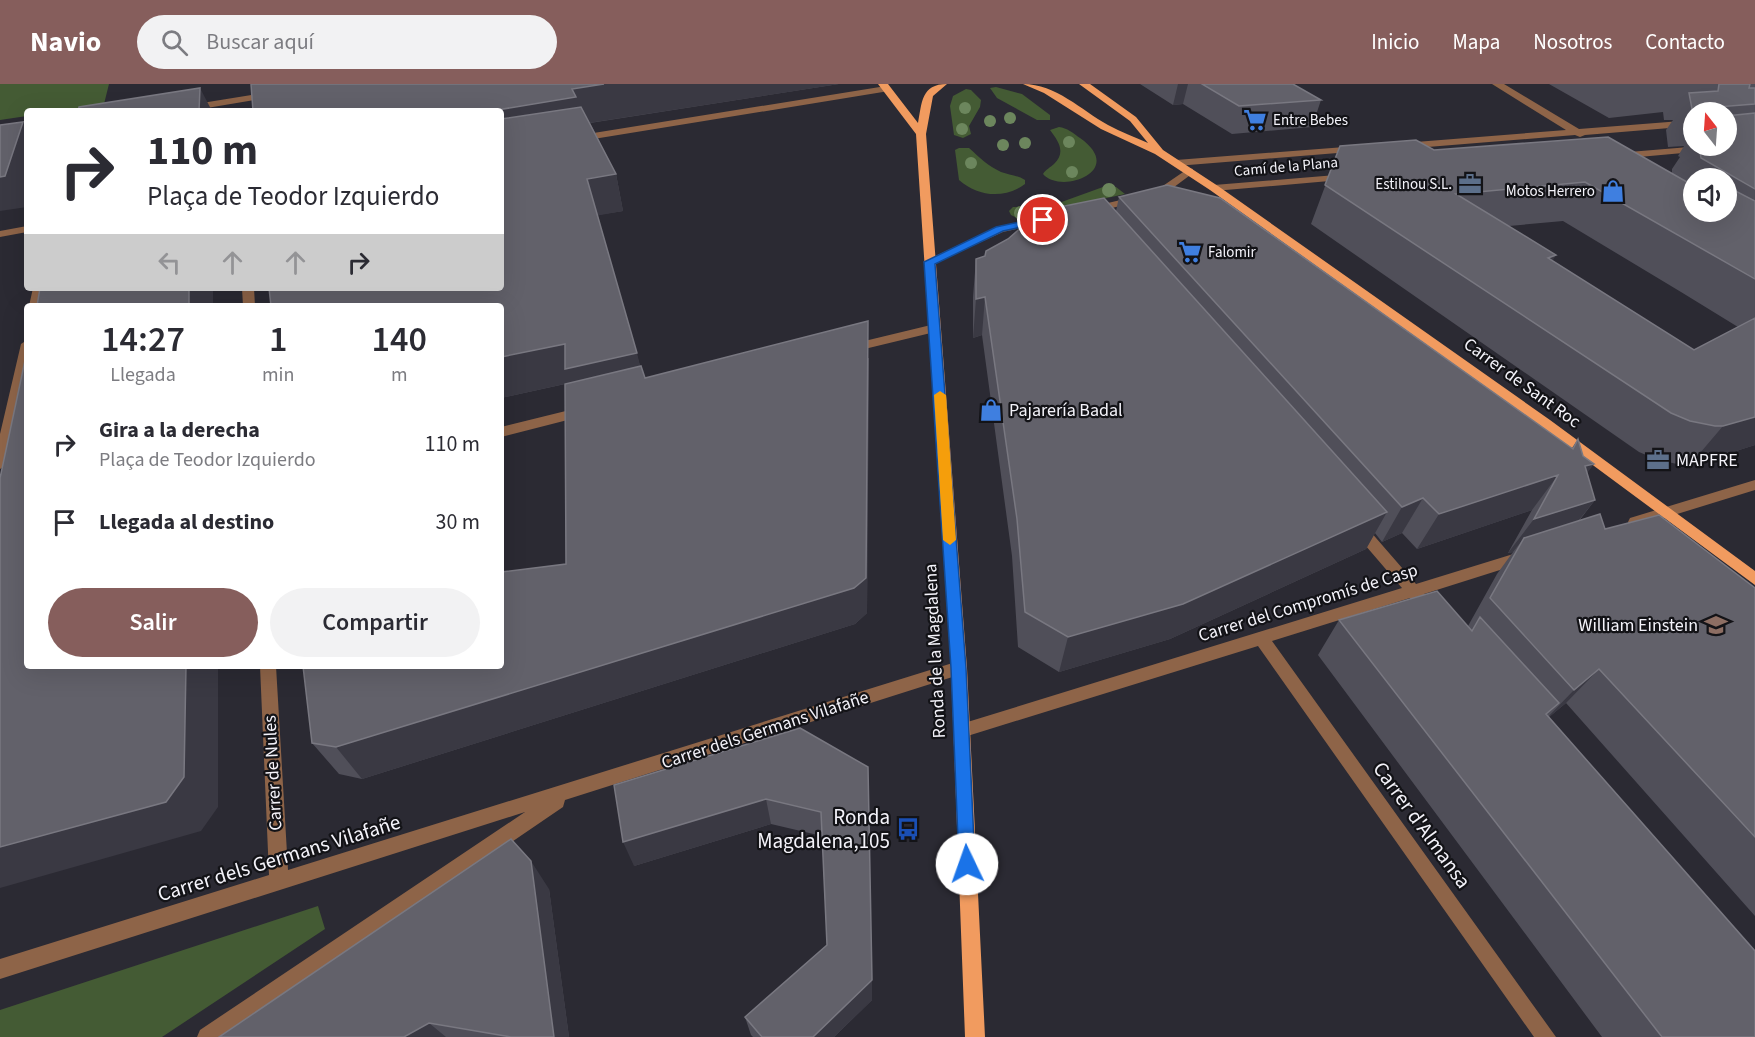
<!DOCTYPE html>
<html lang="es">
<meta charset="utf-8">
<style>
:root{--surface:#fff;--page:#f2f2f3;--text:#2b2b33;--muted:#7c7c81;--accent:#865e5c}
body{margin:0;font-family:"Source Sans 3",sans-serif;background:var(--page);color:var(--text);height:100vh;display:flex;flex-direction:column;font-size:22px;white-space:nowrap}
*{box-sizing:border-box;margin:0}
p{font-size:20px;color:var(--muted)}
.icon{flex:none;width:33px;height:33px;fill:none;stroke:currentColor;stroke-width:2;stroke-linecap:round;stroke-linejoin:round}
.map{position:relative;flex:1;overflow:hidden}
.side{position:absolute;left:24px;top:219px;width:480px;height:366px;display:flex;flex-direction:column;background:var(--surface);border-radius:6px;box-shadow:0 6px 24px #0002}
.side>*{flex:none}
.guide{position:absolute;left:24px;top:24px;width:480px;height:183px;border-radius:6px;box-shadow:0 6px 24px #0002;background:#fff;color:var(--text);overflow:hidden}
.needle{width:39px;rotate:343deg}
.controls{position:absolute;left:1683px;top:18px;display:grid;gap:12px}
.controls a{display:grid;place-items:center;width:54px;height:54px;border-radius:50%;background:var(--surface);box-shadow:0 6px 24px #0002;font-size:30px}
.pin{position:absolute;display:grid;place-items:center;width:51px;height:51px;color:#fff;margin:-26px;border:3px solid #fff;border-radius:50%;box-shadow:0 2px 6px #0007}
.me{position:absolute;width:66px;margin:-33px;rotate:357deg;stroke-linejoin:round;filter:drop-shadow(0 0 4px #0008)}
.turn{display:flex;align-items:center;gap:21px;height:126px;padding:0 24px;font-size:27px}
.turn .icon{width:78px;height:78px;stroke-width:2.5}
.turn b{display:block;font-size:42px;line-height:51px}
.lanes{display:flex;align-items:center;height:57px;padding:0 24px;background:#0003;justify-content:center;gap:30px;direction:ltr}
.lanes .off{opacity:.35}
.eta{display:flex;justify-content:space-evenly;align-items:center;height:102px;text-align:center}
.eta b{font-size:36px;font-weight:600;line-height:42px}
.primary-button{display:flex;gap:12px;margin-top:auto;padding:12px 24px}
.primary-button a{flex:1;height:69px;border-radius:36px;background:var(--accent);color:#fff;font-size:24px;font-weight:600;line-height:69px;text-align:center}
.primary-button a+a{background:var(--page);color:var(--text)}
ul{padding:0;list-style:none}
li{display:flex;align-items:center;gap:18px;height:78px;padding:0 24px}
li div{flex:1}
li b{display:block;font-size:22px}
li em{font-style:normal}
header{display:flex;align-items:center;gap:36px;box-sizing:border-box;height:84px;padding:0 30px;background:var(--accent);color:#fff}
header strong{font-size:28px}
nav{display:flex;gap:33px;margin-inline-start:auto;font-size:21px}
.search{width:420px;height:54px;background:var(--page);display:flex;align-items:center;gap:15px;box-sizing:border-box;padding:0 21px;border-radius:33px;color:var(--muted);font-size:22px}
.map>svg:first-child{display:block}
.green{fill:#445b34}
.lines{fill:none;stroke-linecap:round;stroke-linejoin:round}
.minor{fill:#8e6448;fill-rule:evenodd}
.major{fill:#f19b5f;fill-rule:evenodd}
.tree{fill:#6c865d}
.wall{fill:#504f59;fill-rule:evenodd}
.shaded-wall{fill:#3a3943}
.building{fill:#62616a;stroke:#797881;stroke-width:1.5}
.route{fill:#1a73e8;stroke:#114b97;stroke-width:1.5}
.slow{fill:#f59e0b}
.labels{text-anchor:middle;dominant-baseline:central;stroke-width:4.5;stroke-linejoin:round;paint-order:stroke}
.far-poi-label{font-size:15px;fill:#f4f3fa;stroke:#131317;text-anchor:start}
.far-street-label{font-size:15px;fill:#f4f3fa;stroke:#131317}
.street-label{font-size:18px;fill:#f4f3fa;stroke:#131317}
.poi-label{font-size:18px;fill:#f4f3fa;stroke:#131317;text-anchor:start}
.near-poi-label{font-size:21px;fill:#f4f3fa;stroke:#131317;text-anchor:end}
.near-street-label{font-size:21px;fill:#f4f3fa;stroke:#131317}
</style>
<header>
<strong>Navio</strong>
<div class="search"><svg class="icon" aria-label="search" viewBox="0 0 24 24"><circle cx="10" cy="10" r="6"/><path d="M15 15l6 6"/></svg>Buscar aquí</div>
<nav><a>Inicio</a><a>Mapa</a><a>Nosotros</a><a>Contacto</a></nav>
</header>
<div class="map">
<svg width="1755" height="953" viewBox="0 0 1755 953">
<rect width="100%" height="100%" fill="#2b2a33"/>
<path class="green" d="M0,0H109L104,20L58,27H27V32L0,36Z
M996,3L1022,10L1050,31V36H1037L997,14L990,4Z
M966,5L971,6L981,16L980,23L969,42L971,50L963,54L954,51L950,22L953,12Z
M1059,43C1067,44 1073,49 1080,54C1127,87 1061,111 1043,90C1046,85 1050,84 1054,80C1066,68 1059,58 1050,46Z
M959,64H969C979,73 988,82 1001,88C1009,91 1017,91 1025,96V100C1005,115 978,113 959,96L955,66Z
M1103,103H1116L1125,110L1017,134L1011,131L1009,127L1013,123L1056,120Z
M318,822L325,845L162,953H0V926Z"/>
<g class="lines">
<path class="minor" d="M1492,0H1504L1579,45L1694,36V42L1585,51L1580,53L1575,51L1403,65L1398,62L1403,59L1566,46Z
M886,2L889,3V7L575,58L570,55L575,52Z
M270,8L273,9V13L189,27H166L171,24Z
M1358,62L1362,63V67L1176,82L1171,79L1176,76Z
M1701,62L1705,63V67L1617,75L1612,72L1617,69Z
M1189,84L1193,85V89L1162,112L1091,129L1086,126L1087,124L1154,108Z
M1348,90L1352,91V95L1214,107L1209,104L1214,101Z
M1044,133L1048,134V138L1003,148L933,180L929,181L923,178L996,143Z
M27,142V148L0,153V147Z
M33,204H45L41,222H29Z
M242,204H254L255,222H243Z
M935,240L939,241L941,244L939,247L848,269L842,265L848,261Z
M27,256V288L7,380L0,385V350L21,260Z
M586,322L593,327L591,330L501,353V343Z
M1755,396V406L1635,443L1630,442L1628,438L1630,434Z
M1358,437L1363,439L1416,500L1523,467L1528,469L1530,473L1528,477L1424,510L1438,527L1436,531C1423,536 1417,523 1410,514L1272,557L1556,953H1534L1258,562L961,654L955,652L953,647L955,642L961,640L1402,504L1353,447L1351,443L1353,439Z
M959,577L965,579L967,584L965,589L565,716L563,723L225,953H197L200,946L525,728L0,895V875L269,791L260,582H276L288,786Z"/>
<path class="major" d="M878,0H888L918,39C922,19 921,0 947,0L933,12L926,50L967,584L985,953H965L951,584L916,50Z
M1023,0C1056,0 1081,26 1108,41C1121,48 1135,53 1148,59L1130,37L1079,0H1090L1136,33L1163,66L1218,102L1550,336L1755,487V501L1540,342L1210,106L1155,70L1101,45L1044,9Z"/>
</g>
<g class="tree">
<circle cx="965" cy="24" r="6"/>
<circle cx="1010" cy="34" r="6"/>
<circle cx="990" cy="37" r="6"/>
<circle cx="962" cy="45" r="6"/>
<circle cx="1069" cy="58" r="6"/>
<circle cx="1025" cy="59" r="6"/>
<circle cx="1003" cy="61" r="6"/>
<circle cx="971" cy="79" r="6"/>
<circle cx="1072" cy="88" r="6"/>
<circle cx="1109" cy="106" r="7"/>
<circle cx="1021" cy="129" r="7"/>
</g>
<path class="wall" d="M251,0H839L590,39L616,90L623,127L597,131L640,282L645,294L869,274L867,529L855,540L362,695L339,690L312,659L566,480L565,300L501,314V222Z
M1140,0H1293L1321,16L1312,43L1232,50L1183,20L1173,21Z
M1549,0H1755V361L1689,382L1682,381L1658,376L1639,368L1311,140L1340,62L1434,66L1672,90V85L1680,73L1678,72L1684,62L1668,63L1666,46L1673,36H1664L1663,28L1609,34ZM1694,28H1726V62H1694ZM1694,94H1726V128H1694ZM1563,137L1681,208L1738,243L1694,266L1552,177L1509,142Z
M1119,113L1572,364L1578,355L1583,372L1594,380L1587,388L1595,416L1579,437L1605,445L1755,504V832L1566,619L1549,633L1755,953H1602L1318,571L1339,536L1468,542L1497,490L1513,468L1508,469L1532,426L1417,465L1402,449L1382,458L1375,449L1366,465L1170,555L1059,588L1018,563L1012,472L982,251L973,254V213L976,175L1116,127Z
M800,644L872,916L834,953H753L751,951L745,933L827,861L822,752L771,740L634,782Z
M549,805L569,953H219Z"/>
<path class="shaded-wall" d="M604,0H839L582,40L501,63V27H491L572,5Z
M1178,0H1188L1183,20L1173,21Z
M200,4L212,27H199Z
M23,38L27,44V123L0,127V93Z
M616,90L623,127L595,132L587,95Z
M1556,171L1533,210L1548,174Z
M189,204H213V222H189Z
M985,213L982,251L973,254L976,215Z
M868,237L867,529L855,540L362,695L336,663L854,504Z
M565,260L637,269L646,306L569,299L501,314V273Z
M1755,333V361L1689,382L1723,342Z
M1594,380L1567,415L1585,382Z
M1558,391L1532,426L1417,465L1439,430Z
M1423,414L1402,449L1382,458L1402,423Z
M1595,416L1567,451L1524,454L1513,468L1508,469L1534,435Z
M1387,428L1366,465L1170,555L1059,588L1068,553Z
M186,582H218V723L201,747L0,804V763Z
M1599,585L1566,619L1542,639L1574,606Z
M766,715L771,740L634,782L623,758Z
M531,777L549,805L569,953H554Z
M872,896V916L834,953H813Z
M429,939L446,953H404Z"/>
<path class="building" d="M251,0H604L572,5L576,13L491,27H253Z
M1202,0H1293L1321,16L1239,22Z
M1719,0H1750L1749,4H1755V20L1692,25L1689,9L1718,7Z
M200,4L199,27H78L79,23Z
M581,23L616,90L587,95L637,269L565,285V260L501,273V222H271L269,204H501V35Z
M1755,29V105L1701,74L1699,62H1726V32Z
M23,38L5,92L0,93V41Z
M1608,53L1694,102V128H1726V102L1755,117V195L1585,98L1456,110L1556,171L1548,174L1694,266L1755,234V333L1723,342H1715L1690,337L1671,329L1325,101L1340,62L1416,56L1434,66Z
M1704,89L1714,94H1705Z
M1167,101L1220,114L1573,365L1578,355L1583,372L1594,380L1585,382L1595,416L1534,435L1558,391L1439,430L1423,414L1402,423L1119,113Z
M1104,114L1387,428L1183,520L1068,553L1025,528L1017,435L985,213L976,215V175L985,172L986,167L1008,155L1040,127Z
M40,204H189V222H37Z
M868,237L866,494L854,504L336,663L312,659L303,582H501V488L566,480L565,300L641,282L645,294Z
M27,267V582H186L184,693L166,718L0,763V394Z
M1600,430L1605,445L1659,431L1755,504V753L1599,585L1574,606L1490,514L1524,454Z
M1437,507L1472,547L1480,533L1559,619L1546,630L1755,867V953H1662L1339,536Z
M800,644L868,683L872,896L813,953H762L745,933L827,861L821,728L766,715L623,758L614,701Z
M511,755L531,777L554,953H511L429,939L404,953H219Z"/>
<path class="route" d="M1043,133L1048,136L1046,138L1003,147L935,180L966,584L975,780L973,786L967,788L961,786L959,780L951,584L924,178L996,143Z"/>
<path class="slow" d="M940,307L946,311L956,456L950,461L943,456L934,311Z"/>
<defs>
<g id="supermarket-bare" transform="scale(1.8)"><path d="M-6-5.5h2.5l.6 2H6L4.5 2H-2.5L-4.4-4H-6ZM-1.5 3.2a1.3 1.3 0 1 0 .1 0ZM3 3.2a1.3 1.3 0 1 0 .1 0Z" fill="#3f7fe0" stroke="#131317" stroke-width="2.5" paint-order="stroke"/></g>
<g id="office-bare" transform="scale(1.8)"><path d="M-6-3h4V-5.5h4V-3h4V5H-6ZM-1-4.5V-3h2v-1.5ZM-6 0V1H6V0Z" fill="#5c6f8a" stroke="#131317" stroke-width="2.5" paint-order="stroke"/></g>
<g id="shop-bare" transform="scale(1.8)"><path d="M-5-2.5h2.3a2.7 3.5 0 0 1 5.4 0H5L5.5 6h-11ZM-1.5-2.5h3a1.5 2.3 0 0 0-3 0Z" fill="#3f7fe0" stroke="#131317" stroke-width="2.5" paint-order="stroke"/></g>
<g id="school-bare" transform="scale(1.8)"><path d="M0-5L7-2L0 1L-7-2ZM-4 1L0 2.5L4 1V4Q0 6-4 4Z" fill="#8d6e63" stroke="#131317" stroke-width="2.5" paint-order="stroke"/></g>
<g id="bus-bare" transform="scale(1.8)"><path d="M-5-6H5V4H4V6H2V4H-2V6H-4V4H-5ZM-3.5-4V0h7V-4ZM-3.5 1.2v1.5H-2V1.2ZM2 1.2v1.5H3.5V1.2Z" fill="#1a4fb4" stroke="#131317" stroke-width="2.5" paint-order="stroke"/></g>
</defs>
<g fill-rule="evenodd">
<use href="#supermarket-bare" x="1255" y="36"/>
<use href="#office-bare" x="1470" y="100"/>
<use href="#shop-bare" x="1613" y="107"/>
<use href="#supermarket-bare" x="1190" y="168"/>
<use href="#shop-bare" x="991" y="326"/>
<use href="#office-bare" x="1658" y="376"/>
<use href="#school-bare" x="1716" y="541"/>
<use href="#bus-bare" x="908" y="745"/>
</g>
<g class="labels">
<g class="far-poi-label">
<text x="1273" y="36">Entre Bebes</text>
<text x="1452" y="100" text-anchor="end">Estilnou S.L.</text>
<text x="1595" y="107" text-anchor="end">Motos Herrero</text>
<text x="1208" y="168">Falomir</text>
</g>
<g class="far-street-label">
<text transform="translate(1286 83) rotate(-5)">Camí de la Plana</text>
</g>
<g class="street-label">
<text transform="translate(1522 299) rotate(36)">Carrer de Sant Roc</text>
<text transform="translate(1308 519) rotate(-17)">Carrer del Compromís de Casp</text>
<text transform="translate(935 567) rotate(-93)">Ronda de la Magdalena</text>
<text transform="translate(765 646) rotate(-18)">Carrer dels Germans Vilafañe</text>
<text transform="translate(273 689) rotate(-93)">Carrer de Nules</text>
</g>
<g class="poi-label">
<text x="1009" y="326">Pajarería Badal</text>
<text x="1676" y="376">MAPFRE</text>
<text x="1698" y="541" text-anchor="end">William Einstein</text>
</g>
<g class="near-poi-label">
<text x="890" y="733">Ronda<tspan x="890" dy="24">Magdalena,105</tspan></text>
</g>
<g class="near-street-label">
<text transform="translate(1422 741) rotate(54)">Carrer d'Almansa</text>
<text transform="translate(279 774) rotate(-17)">Carrer dels Germans Vilafañe</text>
</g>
</g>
</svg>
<div class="controls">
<a><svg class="needle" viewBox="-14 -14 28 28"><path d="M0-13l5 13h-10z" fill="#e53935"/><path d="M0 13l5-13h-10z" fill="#7c7c81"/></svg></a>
<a><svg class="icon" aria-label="sound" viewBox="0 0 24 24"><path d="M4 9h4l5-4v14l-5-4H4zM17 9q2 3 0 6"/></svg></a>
</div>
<div class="pin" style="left:1043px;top:136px;background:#d93025"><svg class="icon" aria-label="arrive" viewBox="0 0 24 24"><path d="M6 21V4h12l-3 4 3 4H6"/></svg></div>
<svg class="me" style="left:967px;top:780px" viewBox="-20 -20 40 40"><circle r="19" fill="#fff"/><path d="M0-13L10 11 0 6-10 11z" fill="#1a73e8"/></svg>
<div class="guide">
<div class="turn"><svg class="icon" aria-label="right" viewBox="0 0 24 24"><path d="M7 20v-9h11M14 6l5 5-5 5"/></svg><div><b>110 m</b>Plaça de Teodor Izquierdo</div></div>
<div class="lanes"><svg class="icon off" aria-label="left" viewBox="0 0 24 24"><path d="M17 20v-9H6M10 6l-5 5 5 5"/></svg><svg class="icon off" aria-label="ahead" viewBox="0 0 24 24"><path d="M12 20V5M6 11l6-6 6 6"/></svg><svg class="icon off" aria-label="ahead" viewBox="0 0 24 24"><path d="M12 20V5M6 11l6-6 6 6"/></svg><svg class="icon" aria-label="right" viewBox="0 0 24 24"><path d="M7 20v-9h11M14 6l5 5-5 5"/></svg></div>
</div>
<section class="side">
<div class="eta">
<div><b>14:27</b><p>Llegada</p></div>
<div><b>1</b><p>min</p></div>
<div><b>140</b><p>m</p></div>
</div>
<ul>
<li><svg class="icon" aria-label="right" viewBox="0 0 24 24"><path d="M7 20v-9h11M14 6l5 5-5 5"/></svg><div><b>Gira a la derecha</b><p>Plaça de Teodor Izquierdo</p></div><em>110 m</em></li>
<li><svg class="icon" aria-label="arrive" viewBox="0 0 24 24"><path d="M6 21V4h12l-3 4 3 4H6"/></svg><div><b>Llegada al destino</b></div><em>30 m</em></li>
</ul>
<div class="primary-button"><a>Salir</a><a>Compartir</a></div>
</section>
</div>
